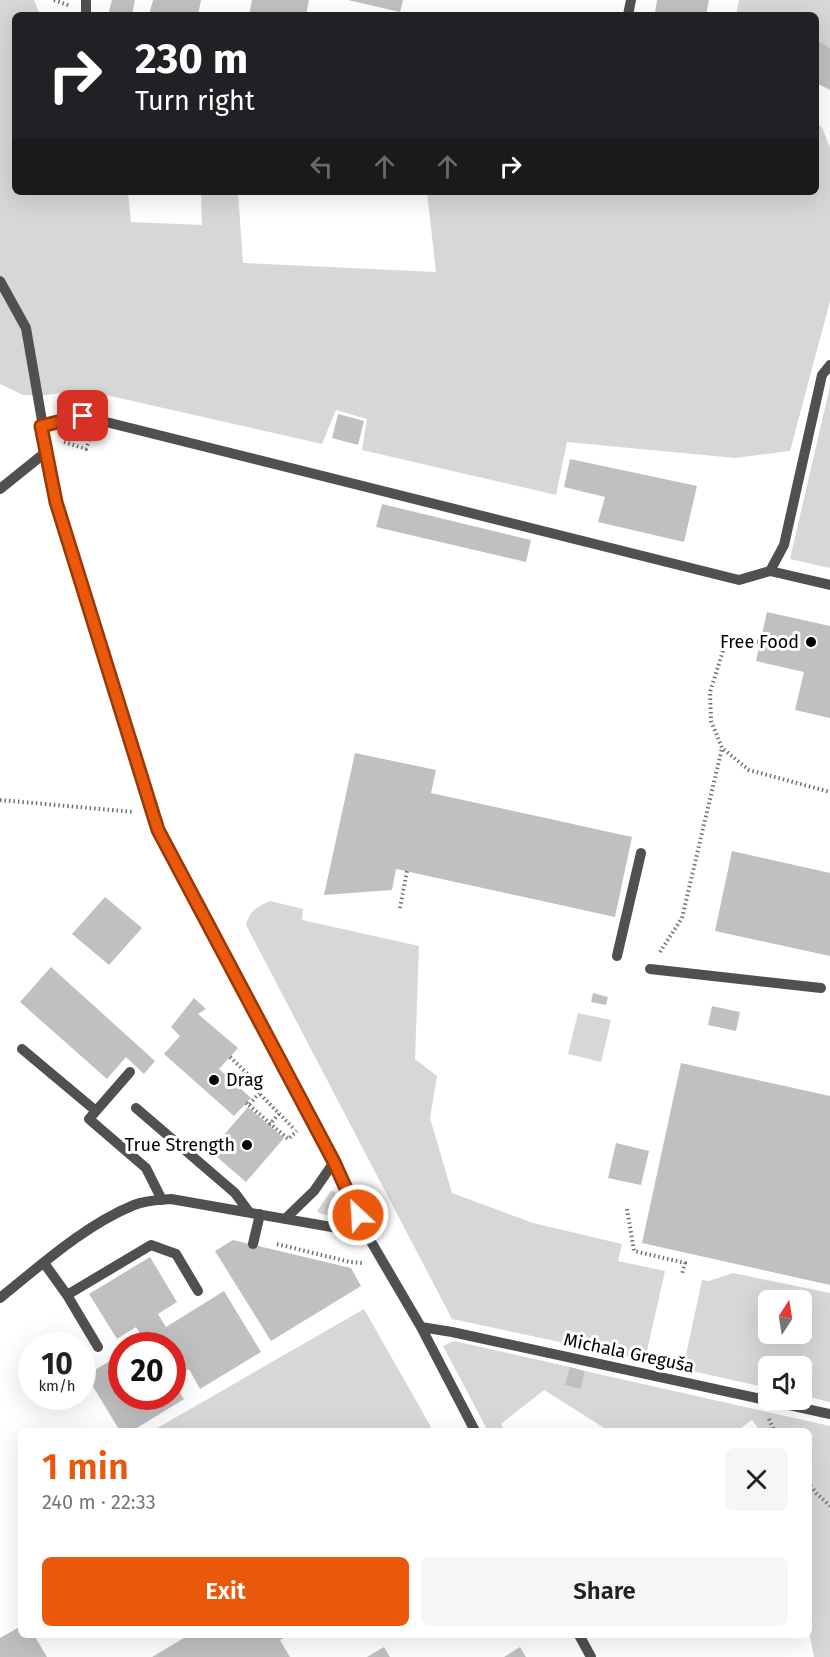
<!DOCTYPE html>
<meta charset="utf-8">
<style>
:root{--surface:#fff;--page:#f6f6f6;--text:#222;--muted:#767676;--accent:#ea580c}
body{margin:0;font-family:"Fira Sans",sans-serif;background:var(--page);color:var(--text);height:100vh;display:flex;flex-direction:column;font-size:22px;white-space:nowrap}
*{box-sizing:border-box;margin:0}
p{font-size:20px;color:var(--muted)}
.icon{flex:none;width:33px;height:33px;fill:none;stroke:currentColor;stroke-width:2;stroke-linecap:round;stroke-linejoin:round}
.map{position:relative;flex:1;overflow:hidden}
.drawer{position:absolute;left:18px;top:1428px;width:794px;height:210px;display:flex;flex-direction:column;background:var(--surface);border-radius:9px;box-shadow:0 6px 24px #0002}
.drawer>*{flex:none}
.top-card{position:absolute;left:12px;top:12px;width:807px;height:183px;border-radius:9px;box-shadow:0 6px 24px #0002;background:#202124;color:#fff;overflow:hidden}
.needle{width:39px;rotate:12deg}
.controls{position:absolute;left:758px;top:1290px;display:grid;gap:12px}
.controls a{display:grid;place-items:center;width:54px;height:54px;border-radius:9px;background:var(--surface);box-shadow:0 6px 24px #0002;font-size:30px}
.speed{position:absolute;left:18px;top:1332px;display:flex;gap:12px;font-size:30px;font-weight:700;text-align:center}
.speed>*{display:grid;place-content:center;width:78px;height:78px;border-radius:50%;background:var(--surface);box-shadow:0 6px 24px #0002;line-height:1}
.speed small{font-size:15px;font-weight:400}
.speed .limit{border:9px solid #d22;background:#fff;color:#111}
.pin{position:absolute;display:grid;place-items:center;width:51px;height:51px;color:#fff;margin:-26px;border-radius:12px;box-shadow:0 3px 9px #0006}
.me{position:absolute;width:66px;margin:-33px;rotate:335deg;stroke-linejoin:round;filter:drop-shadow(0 0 4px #0008)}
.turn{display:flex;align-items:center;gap:21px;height:126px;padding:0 24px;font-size:27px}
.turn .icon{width:78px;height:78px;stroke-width:2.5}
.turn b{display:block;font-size:42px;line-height:51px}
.lanes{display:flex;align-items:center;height:57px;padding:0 24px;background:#0003;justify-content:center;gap:30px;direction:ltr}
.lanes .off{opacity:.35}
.round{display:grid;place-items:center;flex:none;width:63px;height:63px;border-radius:9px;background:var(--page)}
.overview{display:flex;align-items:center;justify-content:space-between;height:102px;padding:0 24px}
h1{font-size:36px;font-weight:600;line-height:45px;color:var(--accent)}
.cta{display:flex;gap:12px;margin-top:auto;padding:12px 24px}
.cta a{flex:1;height:69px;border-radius:9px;background:var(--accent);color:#fff;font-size:24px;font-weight:600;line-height:69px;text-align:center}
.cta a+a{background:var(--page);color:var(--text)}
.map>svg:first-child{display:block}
.green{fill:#d7d7d7;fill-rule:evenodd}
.building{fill:#c0c0c0}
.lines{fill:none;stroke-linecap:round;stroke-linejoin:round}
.path{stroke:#727272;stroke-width:4;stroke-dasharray:1.5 3;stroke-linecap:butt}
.service{stroke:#505050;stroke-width:10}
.route-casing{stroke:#983908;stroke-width:15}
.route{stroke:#ea580c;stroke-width:10}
.poi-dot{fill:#000;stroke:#fff;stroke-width:2}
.labels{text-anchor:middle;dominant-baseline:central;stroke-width:6;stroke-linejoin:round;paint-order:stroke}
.poi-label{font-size:18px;fill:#000;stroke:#fff;text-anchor:end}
.street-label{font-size:18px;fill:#000;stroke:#fff}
</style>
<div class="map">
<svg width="830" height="1657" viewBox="0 0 830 1657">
<rect width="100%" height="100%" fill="#fff"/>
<path class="green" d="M0,0H34L40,15H15V192H128L131,222L202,225L201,192H238L243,263L436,272L427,192H816V123L822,127L830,148V301L790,451L735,458L567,442L556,495L362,450L367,419L336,410L322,444L84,390L47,395H23L0,384Z
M739,0H830V48L816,42V15H736Z
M830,386V568L790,559Z
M270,901L303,909L302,920L419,946L415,1059L437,1076L430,1118L452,1193L533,1223L622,1244L618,1261L665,1271L645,1360L452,1319L246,925C250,910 257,907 270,901Z
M578,1013L611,1020L601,1062L568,1054Z
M331,1191L335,1192L345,1215L343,1219L319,1213L317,1211Z
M733,1273L830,1293V1402L801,1395V1366H768V1388L683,1369L702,1280L709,1281ZM801,1300V1334H768V1300Z
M364,1309L431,1427L424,1431H152Z
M454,1341L570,1367L566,1385L581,1388L585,1371L830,1426V1657H814L809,1631L808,1431H760L752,1420L737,1431H609L544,1390L501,1424L504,1431H488L443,1346Z"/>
<path class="building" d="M112,0H135L132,15H108Z
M153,0H201L198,15H149Z
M252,0H309L306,15H249Z
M348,0H403L400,12Z
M657,0H709L706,15H666L655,13Z
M817,41L830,48V90L816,83Z
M338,414L364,421L358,445L332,438Z
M570,459L697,486L684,542L598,522L605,497L564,487Z
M382,504L531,540L526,562L376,527Z
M767,612L830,626V718L795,710L804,672L756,661Z
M355,753L436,770L431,793L632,837L615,917L396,869L392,890L324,895Z
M732,851L830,873V956L715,931Z
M105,897L142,928L109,965L72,934Z
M51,967L155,1061L144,1074L126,1057L107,1079L20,1002Z
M593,993L608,997L606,1005L591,1002Z
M194,998L206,1009L198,1014L238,1048L219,1069L251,1098L234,1116L164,1054L180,1036L171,1027Z
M712,1006L740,1012L736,1031L708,1025Z
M681,1063L830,1096V1285L642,1243Z
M248,1107L284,1138L246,1182L210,1151Z
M616,1143L649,1151L641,1185L608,1178Z
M233,1240L351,1268L361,1286L271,1341L215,1251Z
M150,1257L177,1302L158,1314L166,1327L224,1291L261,1352L200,1389L189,1369L172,1379V1346H135L144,1340L136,1327L117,1339L89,1294Z
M122,1354V1396H172V1381L184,1399L132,1431H120L86,1375Z
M570,1367L585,1371L581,1389L565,1385Z
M21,1626V1635H34L47,1657H0V1638Z
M189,1635H289L280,1640L290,1657H152Z
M384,1647L390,1657H367Z
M520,1647L526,1657H504Z"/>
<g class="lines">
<path class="path" d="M54,0L70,6
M64,442L86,449L91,435
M726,637L760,642
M723,651L710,692L711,721L722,748L749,770L830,792
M0,800L134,812
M400,908L407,871
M660,952L682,918L722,748
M230,1057L257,1083L259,1093L295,1130
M246,1103L249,1105L259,1093
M249,1105L288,1139L297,1131
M269,1125L279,1114
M627,1209L634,1251L685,1263L682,1274
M277,1244L350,1262L362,1263
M769,1419L774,1431
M808,1482L816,1493L830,1506"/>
<path class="service" d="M86,15V0
M628,15L631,0
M0,281L26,328L56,502L158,830L334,1162L366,1233
M41,426L83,416L98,420L739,580L770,571L784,545L822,375L830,365
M0,489L46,452
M770,571L830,585
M617,956L641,853
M650,969L821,988
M22,1049L96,1111
M130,1072L89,1119L146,1168L162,1200
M136,1108L235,1193L249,1212
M285,1219L314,1191L334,1162
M253,1244L260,1214
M44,1263L67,1295L98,1347
M67,1295L151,1245L176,1254L198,1291
M0,1298C41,1265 85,1225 134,1205C146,1200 159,1200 171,1199L366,1233L421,1327L475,1431
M421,1327L452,1332L830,1414
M579,1635L591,1657"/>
</g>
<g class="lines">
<g class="route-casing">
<path id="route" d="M83,416L41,426L56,502L158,830L334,1162L358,1215"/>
</g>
<use href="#route" class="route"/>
</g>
<g class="poi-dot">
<circle cx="811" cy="642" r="6"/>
<circle cx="214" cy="1080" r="6"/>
<circle cx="247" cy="1145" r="6"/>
</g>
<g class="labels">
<g class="poi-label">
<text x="799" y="642">Free Food</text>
<text x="226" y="1080" text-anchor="start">Drag</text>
<text x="235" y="1145">True Strength</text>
</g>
<g class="street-label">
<text transform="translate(629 1353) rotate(12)">Michala Greguša</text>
</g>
</g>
</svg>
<div class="controls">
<a><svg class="needle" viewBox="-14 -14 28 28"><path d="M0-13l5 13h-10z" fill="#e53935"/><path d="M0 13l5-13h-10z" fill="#767676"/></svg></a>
<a><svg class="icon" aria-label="sound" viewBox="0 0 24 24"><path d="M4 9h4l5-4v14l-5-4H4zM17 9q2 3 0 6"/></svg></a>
</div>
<div class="speed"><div>10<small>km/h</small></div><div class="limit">20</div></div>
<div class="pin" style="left:83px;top:416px;background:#d93025"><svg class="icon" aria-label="arrive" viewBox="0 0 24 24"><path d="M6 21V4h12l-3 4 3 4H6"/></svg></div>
<svg class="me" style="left:358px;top:1215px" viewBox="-20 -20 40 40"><circle r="17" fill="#ea580c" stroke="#fff" stroke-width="3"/><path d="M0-11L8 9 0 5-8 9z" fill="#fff"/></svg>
<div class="top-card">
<div class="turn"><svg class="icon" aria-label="right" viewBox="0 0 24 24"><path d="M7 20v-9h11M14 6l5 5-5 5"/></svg><div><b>230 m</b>Turn right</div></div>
<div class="lanes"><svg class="icon off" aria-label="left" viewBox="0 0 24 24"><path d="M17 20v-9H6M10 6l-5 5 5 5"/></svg><svg class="icon off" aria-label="ahead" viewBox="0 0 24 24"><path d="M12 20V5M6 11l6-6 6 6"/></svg><svg class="icon off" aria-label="ahead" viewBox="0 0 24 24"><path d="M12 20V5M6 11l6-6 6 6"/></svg><svg class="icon" aria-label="right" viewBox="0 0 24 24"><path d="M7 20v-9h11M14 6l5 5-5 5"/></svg></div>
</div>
<section class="drawer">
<div class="overview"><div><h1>1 min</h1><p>240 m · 22:33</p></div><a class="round"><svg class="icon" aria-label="close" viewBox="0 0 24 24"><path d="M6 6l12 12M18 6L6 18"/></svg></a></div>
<div class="cta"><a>Exit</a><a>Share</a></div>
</section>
</div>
